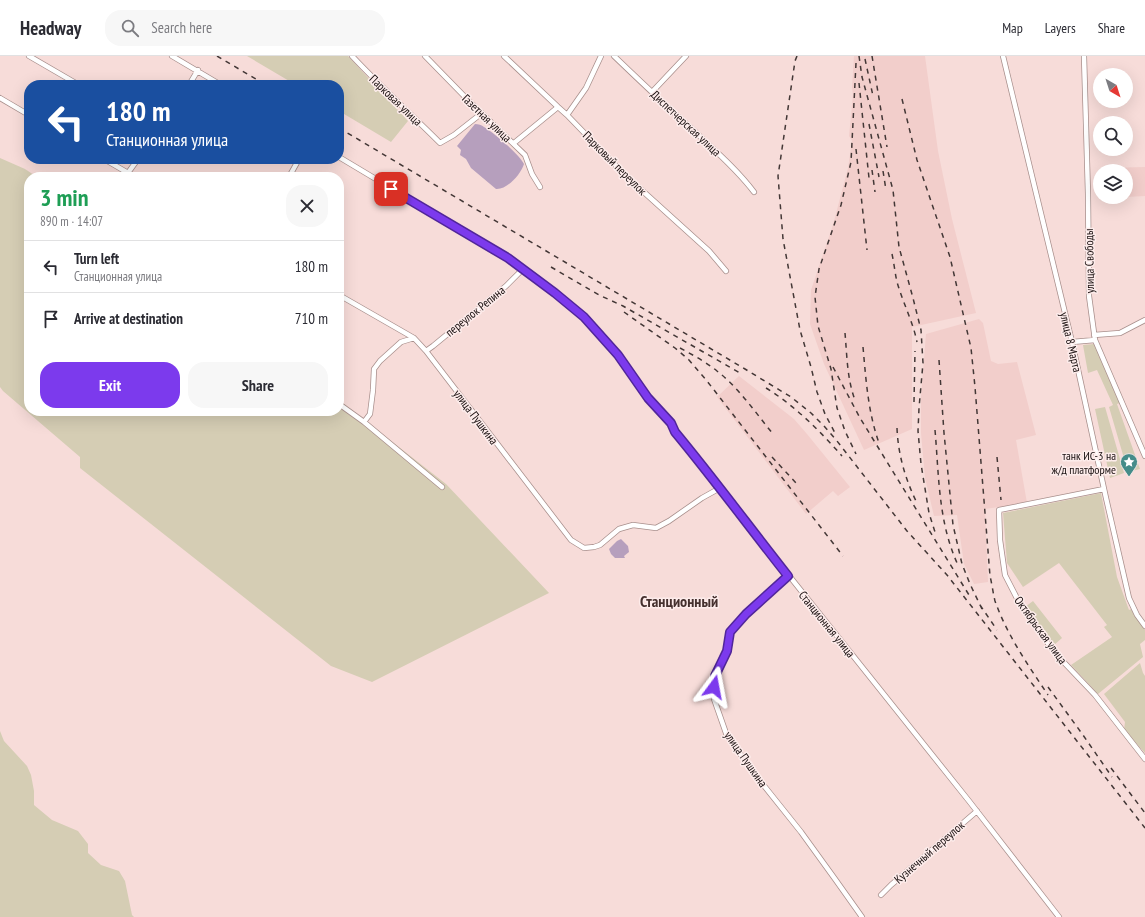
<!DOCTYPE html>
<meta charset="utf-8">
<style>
:root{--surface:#fff;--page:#f7f7f7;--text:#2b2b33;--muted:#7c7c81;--line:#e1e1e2;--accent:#7c3aed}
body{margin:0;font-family:"PT Sans Narrow",sans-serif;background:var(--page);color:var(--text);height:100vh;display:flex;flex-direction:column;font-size:15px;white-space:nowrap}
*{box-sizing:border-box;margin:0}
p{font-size:13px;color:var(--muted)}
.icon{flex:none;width:22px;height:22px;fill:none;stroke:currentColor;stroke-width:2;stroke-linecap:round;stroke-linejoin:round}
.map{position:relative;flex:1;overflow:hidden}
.drawer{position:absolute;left:24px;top:116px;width:320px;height:244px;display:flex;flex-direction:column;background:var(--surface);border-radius:16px;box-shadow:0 4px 16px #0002}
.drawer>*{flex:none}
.hud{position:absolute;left:24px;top:24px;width:320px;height:84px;border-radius:16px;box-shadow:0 4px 16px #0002;background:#1a4fa0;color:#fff;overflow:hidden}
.needle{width:26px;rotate:141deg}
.fabs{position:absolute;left:1093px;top:12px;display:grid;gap:8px}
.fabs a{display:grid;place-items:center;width:40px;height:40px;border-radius:50%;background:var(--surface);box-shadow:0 4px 16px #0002;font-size:20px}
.pin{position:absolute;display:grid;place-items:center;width:34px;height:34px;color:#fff;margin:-17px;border-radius:8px;box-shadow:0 2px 6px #0006}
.me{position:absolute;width:44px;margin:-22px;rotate:13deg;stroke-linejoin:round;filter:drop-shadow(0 0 3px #0008)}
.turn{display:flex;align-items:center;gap:14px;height:84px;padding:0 16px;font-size:18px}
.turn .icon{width:52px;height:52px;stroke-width:2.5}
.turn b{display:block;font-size:28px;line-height:34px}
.round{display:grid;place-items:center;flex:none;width:42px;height:42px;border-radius:16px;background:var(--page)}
.head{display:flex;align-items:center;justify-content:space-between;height:68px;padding:0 16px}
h1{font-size:24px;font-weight:700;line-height:30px;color:#1e9e55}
.action{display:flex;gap:8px;margin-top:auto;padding:8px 16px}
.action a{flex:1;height:46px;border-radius:16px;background:var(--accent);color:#fff;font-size:16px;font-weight:700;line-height:46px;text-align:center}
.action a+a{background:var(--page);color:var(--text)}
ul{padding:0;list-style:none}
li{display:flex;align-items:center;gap:12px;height:52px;padding:0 16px;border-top:1px solid var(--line)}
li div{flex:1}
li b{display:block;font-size:15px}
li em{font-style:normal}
header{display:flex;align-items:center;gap:24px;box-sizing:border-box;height:56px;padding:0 20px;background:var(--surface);border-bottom:1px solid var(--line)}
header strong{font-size:19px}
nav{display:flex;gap:22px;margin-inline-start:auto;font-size:14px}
.search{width:280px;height:36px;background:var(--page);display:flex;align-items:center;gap:10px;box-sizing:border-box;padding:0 14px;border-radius:16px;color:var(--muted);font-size:15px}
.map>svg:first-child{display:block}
.built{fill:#f2cecb}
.green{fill:#d5cdb4}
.water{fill:#b69fbd}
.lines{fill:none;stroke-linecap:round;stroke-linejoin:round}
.minor-casing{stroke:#a88f8c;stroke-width:6}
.minor{stroke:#fff;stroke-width:4.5}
.rail{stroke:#433736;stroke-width:1.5;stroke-dasharray:5 5;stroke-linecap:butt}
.route-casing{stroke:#51269a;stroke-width:10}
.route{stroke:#7c3aed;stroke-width:7}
.labels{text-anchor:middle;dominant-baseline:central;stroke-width:3;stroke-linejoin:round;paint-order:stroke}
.street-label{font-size:12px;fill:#180f0f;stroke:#fdeceb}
.poi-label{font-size:12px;fill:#180f0f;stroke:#fdeceb;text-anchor:end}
.district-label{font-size:16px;font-weight:bold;fill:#45302e;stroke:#fdeceb}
</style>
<header>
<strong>Headway</strong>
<div class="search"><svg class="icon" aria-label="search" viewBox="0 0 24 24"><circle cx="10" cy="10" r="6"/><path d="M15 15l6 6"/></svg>Search here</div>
<nav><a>Map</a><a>Layers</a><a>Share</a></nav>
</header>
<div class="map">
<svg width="1145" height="861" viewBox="0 0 1145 861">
<rect width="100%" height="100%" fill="#f7dcd9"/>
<path class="built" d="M854,0H925L938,95L952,163L976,257L912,271V373L864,394L824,308L810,268L811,234L833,169L848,112L852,85L849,80L853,39L852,31Z
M1145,111V140L1126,141V115H1104V112Z
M979,263L983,267L991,305L998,308L1017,306L1036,379L1016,384L1027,447L985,453L988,526L974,528L964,508L957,459L934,460L925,422L921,377V340L926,278Z
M739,320L794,363L807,378L850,431L838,440L833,435L806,458L717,341Z"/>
<path class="green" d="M247,0H348L408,65L391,86L339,55V29H296Z
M0,102L25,113L37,121H29V355H339V344L446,428L549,537L372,626L331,610L80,412V401L3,335L0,331Z
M1094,288L1120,347L1117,348L1140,413L1128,416L1109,351L1113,349L1097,314L1088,317L1083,289Z
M1105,351L1124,417L1110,422L1095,353Z
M1101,437L1117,521L1129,554L1131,553L1145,574V584L1140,588L1143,601L1098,638L1071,609L1112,581L1104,571L1107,569L1059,507L1023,531L1007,507L1003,457Z
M1033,545L1062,582L1054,589L1025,551Z
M1140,607L1143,617L1145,620V697L1124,674L1125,666L1104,638Z
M0,675L4,685L27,710L31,719L34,735V749L52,764L78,775L88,788V797L101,809L119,815L125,825L132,859L134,861H0Z"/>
<path class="water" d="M475,68C478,68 482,69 484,71C494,77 519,98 524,108C521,118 507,134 496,133L471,112L466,103L460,99L461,94L457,90Z
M621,483L628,490L629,496L624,500L625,502H615L611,498L609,493L617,485Z"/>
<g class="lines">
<g class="minor-casing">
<path id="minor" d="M29,0L79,29
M172,0L221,29
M352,0C380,30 411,58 440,87L454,79L482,57
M425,0L469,45L525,99L532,118L540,131
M504,0L558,51L567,59L625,119L709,195L726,215
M614,0C639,24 664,48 690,71C712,92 736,112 754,136
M1003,0L1072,286L1106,442L1129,542L1137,559L1145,570
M1084,0L1088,138L1089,240L1095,284L1145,400
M189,29L198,14
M652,36L686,0
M0,42L29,59
M567,59L586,32L601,0
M514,87L558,51
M339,101L508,202L555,237L584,261L618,299L648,342L671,367L675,376L715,425L759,482L969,745L1059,861
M104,103L135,121
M125,121L138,103
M289,121L299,103
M339,239L414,282L426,295L571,484L584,492L594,491L600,489L619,473L633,469L656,472L669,465L702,442L720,432
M1094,279L1120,277L1145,264
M1072,286L1095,284
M426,295L433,290L506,230L523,213
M339,348L364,366L442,431
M364,366L370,358L373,334L374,313L380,305L401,286L414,282
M1104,433L999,454L1000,484L1005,519L1022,552L1055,597L1095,639L1145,703
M788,520L746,558L730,576L727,595L715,620L714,643L727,680L761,726L801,776L835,823L862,861
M881,839L891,829L977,755"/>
</g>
<use href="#minor" class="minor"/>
<path class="rail" d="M217,0L266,29
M797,0L795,5L778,120L783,183L800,274L811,311L817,336L825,358L835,377
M859,0L862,21L893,134L899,191L913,242L921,274L923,307L919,352L918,375L921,408L929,457L935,476
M872,0L887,91
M865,3L873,40
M856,7L851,106L841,149L819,213L815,241L818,270L831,313L837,352L845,375L856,398
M859,27L869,122
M902,43L917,104L950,201L971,292L975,331L990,520C992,528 993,537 995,545C1007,579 1028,609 1048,639
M869,68L879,121
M339,72L745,313L791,341L811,357L824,370L837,385L907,475L947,519L1145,772
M856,93L867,194
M872,114L875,136
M883,115L886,134
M892,198C894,207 895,217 897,226C903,247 913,266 917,286
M551,211L599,239L623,250L740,317
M624,256L675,292L689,304L707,325L843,500
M845,277C847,299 847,323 855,344
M863,291C866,324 868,356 879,387
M680,292C693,299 706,306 717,315C739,332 755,356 773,378
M939,304L944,377L953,469L962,508L970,528L982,553
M833,311L860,362L969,539
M766,332C794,349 820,375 842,400
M914,346L915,295
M897,372C898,398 905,422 916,445
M935,374C939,419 938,466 958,509
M772,401L797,428
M997,401L1001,444
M980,549L997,574
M1048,631L1083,679L1112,721
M1111,712L1145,757"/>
</g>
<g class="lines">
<g class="route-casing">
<path id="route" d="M391,133L508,202L555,237L584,261L618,299L648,342L671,367L675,376C714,423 750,472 788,520L746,558L730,576L727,595L715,620L714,631"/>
</g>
<use href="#route" class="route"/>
</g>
<defs>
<g id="sight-pin" transform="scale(0.9)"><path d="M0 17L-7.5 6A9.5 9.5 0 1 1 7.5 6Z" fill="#448c89" stroke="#fdeceb"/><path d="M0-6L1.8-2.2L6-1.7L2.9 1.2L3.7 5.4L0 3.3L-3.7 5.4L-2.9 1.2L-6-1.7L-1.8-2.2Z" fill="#fff"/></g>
</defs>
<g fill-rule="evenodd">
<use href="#sight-pin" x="1129" y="406"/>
</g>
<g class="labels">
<g class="street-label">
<text transform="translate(396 44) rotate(44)">Парковая улица</text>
<text transform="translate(487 62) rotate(44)">Газетная улица</text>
<text transform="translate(686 67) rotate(43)">Диспетчерская улица</text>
<text transform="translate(615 107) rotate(45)">Парковый переулок</text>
<text transform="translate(1089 205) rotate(-91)">улица Свободы</text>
<text transform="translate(475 255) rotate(-39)">переулок Репина</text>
<text transform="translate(1071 286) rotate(77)">улица 8 Марта</text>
<text transform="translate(476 361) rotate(53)">улица Пушкина</text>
<text transform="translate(827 568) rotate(51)">Станционная улица</text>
<text transform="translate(1041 574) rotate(54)">Октябрьская улица</text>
<text transform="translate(746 703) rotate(55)">улица Пушкина</text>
<text transform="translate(929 796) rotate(-41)">Кузнечный переулок</text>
</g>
<g class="poi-label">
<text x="1116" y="399">танк ИС-3 на<tspan x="1116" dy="14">ж/д платформе</tspan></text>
</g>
<g class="district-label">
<text x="679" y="545">Станционный</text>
</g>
</g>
</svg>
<div class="fabs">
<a><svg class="needle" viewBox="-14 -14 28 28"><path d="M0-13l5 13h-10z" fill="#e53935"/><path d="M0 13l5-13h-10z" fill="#7c7c81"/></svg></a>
<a><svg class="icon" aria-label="search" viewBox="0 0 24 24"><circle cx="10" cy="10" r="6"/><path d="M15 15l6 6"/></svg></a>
<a><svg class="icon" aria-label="layers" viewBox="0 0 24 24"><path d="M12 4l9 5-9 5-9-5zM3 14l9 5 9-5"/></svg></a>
</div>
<div class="pin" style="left:391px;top:133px;background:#d93025"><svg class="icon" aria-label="arrive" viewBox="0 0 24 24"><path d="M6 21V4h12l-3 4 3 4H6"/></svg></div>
<svg class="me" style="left:714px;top:631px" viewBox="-20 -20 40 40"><path d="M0-17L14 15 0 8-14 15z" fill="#7c3aed" stroke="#fff" stroke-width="4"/></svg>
<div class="hud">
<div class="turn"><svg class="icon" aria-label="left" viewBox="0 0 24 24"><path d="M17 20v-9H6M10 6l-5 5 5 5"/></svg><div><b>180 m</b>Станционная улица</div></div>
</div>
<section class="drawer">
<div class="head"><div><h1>3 min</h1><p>890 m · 14:07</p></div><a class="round"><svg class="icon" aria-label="close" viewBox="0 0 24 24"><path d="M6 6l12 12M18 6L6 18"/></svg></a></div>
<ul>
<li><svg class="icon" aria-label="left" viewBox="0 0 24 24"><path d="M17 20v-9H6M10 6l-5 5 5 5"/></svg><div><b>Turn left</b><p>Станционная улица</p></div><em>180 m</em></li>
<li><svg class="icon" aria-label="arrive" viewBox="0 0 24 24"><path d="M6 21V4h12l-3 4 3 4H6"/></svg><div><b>Arrive at destination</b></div><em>710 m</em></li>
</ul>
<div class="action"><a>Exit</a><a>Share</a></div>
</section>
</div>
